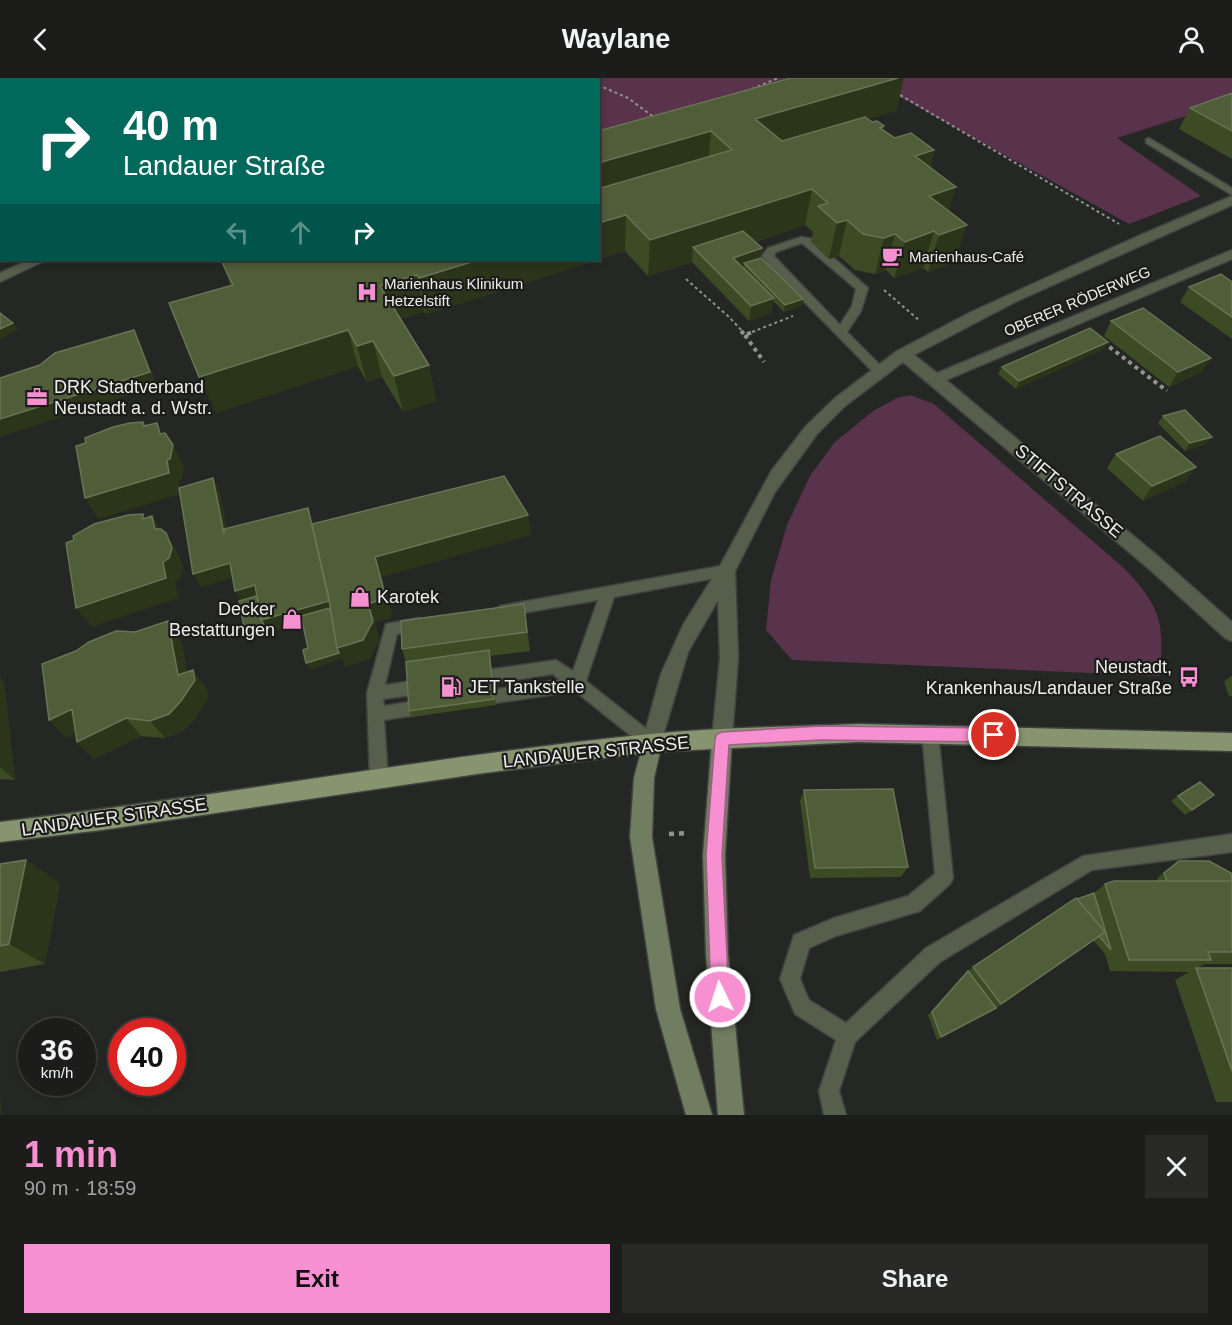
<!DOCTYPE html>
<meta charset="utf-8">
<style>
:root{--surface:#1c1d1b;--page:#292a28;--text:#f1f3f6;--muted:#a0a2a3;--line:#3a3b3a;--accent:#f690d0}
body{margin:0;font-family:Helvetica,sans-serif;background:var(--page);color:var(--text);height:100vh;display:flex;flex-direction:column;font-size:22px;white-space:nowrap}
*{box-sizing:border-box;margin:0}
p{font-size:20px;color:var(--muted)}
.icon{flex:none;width:33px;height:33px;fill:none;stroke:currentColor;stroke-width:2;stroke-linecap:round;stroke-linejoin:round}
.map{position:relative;height:1037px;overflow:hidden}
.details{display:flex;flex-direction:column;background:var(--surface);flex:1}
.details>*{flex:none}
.hud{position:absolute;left:0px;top:0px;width:600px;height:183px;box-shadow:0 3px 9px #0003,0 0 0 2px var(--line);background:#00695c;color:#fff;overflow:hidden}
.speed{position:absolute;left:18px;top:940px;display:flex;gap:12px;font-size:30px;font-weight:700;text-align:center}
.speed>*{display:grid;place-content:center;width:78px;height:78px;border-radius:50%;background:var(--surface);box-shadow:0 3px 9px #0003,0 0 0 2px var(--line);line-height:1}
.speed small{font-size:15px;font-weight:400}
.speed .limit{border:9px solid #d22;background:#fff;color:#111}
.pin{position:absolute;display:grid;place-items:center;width:51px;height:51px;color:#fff;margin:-26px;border:3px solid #fff;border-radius:50%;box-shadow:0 2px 6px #0007}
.me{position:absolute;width:66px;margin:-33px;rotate:356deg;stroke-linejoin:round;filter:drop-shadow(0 0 4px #0008)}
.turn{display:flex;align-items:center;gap:21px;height:126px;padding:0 24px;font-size:27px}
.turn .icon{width:78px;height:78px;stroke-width:2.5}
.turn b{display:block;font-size:42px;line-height:51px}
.lanes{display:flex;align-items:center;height:57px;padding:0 24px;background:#0003;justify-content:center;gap:30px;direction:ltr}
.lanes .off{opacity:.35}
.round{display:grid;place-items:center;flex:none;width:63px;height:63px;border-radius:0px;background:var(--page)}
.summary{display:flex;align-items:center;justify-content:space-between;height:102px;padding:0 24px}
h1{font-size:36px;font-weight:600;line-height:45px;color:var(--accent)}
.primary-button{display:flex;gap:12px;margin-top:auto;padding:12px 24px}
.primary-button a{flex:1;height:69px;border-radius:0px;background:var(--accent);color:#111;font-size:24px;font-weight:600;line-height:69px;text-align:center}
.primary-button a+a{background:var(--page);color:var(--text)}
header{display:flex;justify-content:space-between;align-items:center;height:78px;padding:0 24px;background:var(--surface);font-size:27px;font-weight:600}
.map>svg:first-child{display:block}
.green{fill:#59324b}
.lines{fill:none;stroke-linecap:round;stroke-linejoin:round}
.lane-casing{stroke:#414340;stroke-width:3}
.street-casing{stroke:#414340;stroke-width:3}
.secondary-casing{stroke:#414340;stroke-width:3}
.primary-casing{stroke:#414340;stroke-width:3}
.path-far2{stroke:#929391;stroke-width:2;stroke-dasharray:3 3;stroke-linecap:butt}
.path-far1{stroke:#929391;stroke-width:4;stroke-dasharray:4 4;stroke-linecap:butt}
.path{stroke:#929391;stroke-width:4.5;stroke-dasharray:5 5;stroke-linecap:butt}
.lane{fill:#565e4c;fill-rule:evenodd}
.street{fill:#565e4c;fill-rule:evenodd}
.secondary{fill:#717d60;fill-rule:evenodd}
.primary{fill:#86956f;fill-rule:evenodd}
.wall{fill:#3c4b23}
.shaded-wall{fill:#2b351a}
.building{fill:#4f5d39;stroke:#687455;stroke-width:1.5}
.route{fill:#f690d0;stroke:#a05e87;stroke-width:1.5}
.labels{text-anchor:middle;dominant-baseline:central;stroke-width:4.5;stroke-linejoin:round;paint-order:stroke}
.far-poi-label{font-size:15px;fill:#edeeec;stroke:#1c1d1a;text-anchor:start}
.far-street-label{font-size:15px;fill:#edeeec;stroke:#1c1d1a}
.poi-label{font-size:18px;fill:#edeeec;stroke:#1c1d1a;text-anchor:start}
.street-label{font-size:18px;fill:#edeeec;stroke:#1c1d1a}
</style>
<header><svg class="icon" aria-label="back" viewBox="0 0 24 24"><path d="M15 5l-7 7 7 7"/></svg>Waylane<svg class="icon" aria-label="person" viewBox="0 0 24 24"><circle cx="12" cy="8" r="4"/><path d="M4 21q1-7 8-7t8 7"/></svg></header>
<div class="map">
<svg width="1232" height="1037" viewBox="0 0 1232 1037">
<rect width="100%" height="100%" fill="#252724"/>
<path class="green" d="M178,0H405L179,2Z
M448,0H865L599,74L598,2H444Z
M866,0H1232V23L1117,60L1201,118L1129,146Z
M910,317L934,326L1125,491C1162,531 1164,544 1160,598L792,582L766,552L771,502L787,447L810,398L834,365L873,333L897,320Z"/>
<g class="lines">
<g class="lane-casing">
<path id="lane" d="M1149,60L1232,110V117L1146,65V61Z
M801,159L812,161L868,210L861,233L847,254L883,290L885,293L883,296H875L775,194L762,178L768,170ZM802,165L856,211L852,228L840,247L774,178L776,174Z
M726,487L731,489L733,493L731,497L614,519L586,603L658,660L660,665L658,670L652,673L646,670L575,613L476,628L470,626L468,621L470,616L476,614L560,602L553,596L473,608L467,606L465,601L467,596L473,594L556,582L573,593L598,522L505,538L500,536L497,532L500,528Z
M419,540L424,542L427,546L424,550L397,556L385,607L426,601L432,603L434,608L432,613L426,615L383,621L384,628L429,621L435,623L437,628L435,633L429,635L384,642L388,701L385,707L379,709L373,707L370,701L367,615L386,546Z
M930,648L936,650L938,655L953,800L950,806L920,833L836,858L809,870L800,901L809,922L846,945L926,870L1083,778L1232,756V774L1092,792L940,884L855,964L839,1013L846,1037H824L819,1013L836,962L795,936L780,901L794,857L834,840L908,818L935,796L922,655L924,650Z"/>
</g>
<g class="street-casing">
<path id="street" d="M424,0H436L423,2Z
M1232,118V127L1017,223L914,277L937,295L1232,172V181L946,302L1160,480L1232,544V563L1225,560L1148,490L903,284L845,328L817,356L775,414L735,493L738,580L732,661L729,667L722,670L715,667L712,661L720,580L718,522L688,574L659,671L652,674L645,671L642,665L661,596L683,547L721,486L772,392L806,348L835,320L897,273L971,234L1136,159Z
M29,182H46L0,204V195Z"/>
</g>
<g class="secondary-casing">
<path id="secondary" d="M722,652L729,655L732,661L725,777L728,876L744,1037H718L706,876L703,777L712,661L715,655Z
M652,656L659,659L662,665L654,700L652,759L680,931L712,1037H686L656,931L630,759L634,700L645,659Z"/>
</g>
<g class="primary-casing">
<path id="primary" d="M858,646L1232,655V673L858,664L652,674L484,695L102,752L0,764V744C217,719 433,678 650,656C719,649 789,649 858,646Z"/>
</g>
<path class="path-far2" d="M382,2L385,0
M568,2L571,0
M598,7L628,20L655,40
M752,11L778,0
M895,14L1119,146
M686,201L729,239L743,254
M884,212L920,243
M752,254L793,238"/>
<path class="path-far1" d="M741,253L745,257L755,253
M745,257L764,284
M1103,264L1167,313"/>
<path class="path" d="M669,756L688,755"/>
<use href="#lane" class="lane"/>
<use href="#street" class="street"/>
<use href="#secondary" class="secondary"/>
<use href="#primary" class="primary"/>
</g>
<path class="wall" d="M494,0H555L553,2H494Z
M791,0H904L896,33L868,41L872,44L884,48L883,52L895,60L934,72L930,89L949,133L955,184L928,194L923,190L894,200L886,192L875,196L855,192L839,178L829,181L811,164L813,154L805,147L755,164L762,170L761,180L803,221L801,228L784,234L773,223L771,235L749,243L692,184L648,198L625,173L598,181V53Z
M1232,15V81L1179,51L1190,30Z
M221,182H598L426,236L424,233L400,241L429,287L436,323L403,334L382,299L367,304L358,288L216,335L231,208Z
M1232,204V261L1180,224L1189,209Z
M1111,243L1202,294L1169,309L1104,258Z
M1108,264L1104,271L1016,311L998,296L1002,289Z
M1163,338L1206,366L1185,373L1158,345Z
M1116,376L1186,403L1143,423L1107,390Z
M524,526L530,573L490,578L496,627L411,639L409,633L406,584L402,571Z
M181,562L187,594L206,610L208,620L195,641L183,653L165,660L141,658L94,681L77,664L76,655L66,660Z
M1231,598H1232V618H1229L1224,604Z
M0,599L4,604L15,702L0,701Z
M804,712L908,789L901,799L810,800L800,723Z
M1214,717L1185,737L1171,723L1178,718Z
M26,782L60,805L45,886L0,894V786Z
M1179,783L1232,798V886H1205L1197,890H1232V1024H1216L1175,902L1189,894L1110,893L1105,876L1093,862L991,934L937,962L928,937L964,897L973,889L1077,821L1094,815L1105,806L1158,803L1157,800Z"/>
<path class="shaded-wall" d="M523,0H555L553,2H523Z
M898,0H904L896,33L751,76L755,41Z
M711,53L708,88L598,121V85Z
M934,72L924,108L915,78Z
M956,109L945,145L929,118Z
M812,111L805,147L704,180L693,169L692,184L648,198L650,162Z
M626,137L625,173L598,181V145Z
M847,142L839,178L829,181L837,145Z
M967,147L955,184L928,194L939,157Z
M0,152L2,155V165L0,166Z
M934,153L923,190L894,200L905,164Z
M895,156L886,192L875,196L884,160Z
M762,170L760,185H744L743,191L733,180Z
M478,182H598L426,236L419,200Z
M417,197L424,233L388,245L380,208Z
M774,220L771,235L749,243L751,228Z
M803,221L801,228L784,234L785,227Z
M13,245L18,252L0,261V251Z
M134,252L141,266L157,308L0,359V341Z
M348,252L358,288L216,335L199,299Z
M373,263L382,299L367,304L357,268Z
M1108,264L1104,271L1016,311L1019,303Z
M1211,280L1202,294L1169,309L1178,294Z
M429,287L436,323L403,334L394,298Z
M157,345L168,366L173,367L184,388L182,402L178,403L181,416L98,441L85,420L160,356Z
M1212,359L1206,366L1185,373L1190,365Z
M1196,389L1186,403L1143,423L1152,408Z
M213,400L220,415L231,469L224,456Z
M308,430L313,444L336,535L375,479L528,437L531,457L382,499L393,539L375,545L380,562L370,581L345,589L342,581L309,592L306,585L337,570L335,536L248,561L245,554L243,526L235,513Z
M152,438L164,458L155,451Z
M166,455L178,475L184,490L181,500L175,504L179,520L92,549L76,530L163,484Z
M230,485L237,499L201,509L193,496Z
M168,543L181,562L190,610L193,592L206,610L208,620L195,641L183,653L165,660L150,643L178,597Z
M0,599L4,604L15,702L0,689Z
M72,631L89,649L66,660L49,642Z
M126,640L141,658L94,681L77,664Z
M1214,717L1207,723L1185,737L1192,732Z
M26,782L60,805L45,886L9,866Z
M1105,854L991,934L937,962L941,959L996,930Z
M0,1015L2,1037H0Z"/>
<path class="building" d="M6,0H98V2H6Z
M791,0H898L755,41L782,63L865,39L872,44L877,43L884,48L880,50L895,60L911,55L934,72L915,78L956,109L929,118L967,147L939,157L934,153L905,164L895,156L884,160L863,156L847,142L837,145L818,128L828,125L812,111L650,162L626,137L598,145V108L601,110L732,72L711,53L598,85V53Z
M1232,15V53L1190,30Z
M2,122V151L0,150V123Z
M743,153L762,170L733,180L774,220L751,228L693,169Z
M761,180L803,221L785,227L744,185Z
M221,182H478L419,200L417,197L380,208L429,287L394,298L373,263L357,268L348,252L199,299L169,225L233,207Z
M1221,196L1232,204V239L1189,209Z
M1143,230L1211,280L1178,294L1111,243Z
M0,235L13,245L0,251Z
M1090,250L1108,264L1019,303L1002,289Z
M134,252L150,294L0,341V300L40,287L55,275Z
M1185,332L1212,359L1190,365L1163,338Z
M143,344L144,348L157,345L160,356L165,355L173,367L170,381L167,382L169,395L85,420L76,368L86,365L85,360L113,349L130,345Z
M1160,358L1196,389L1152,408L1116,376Z
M504,398L528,437L375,479L386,520L368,526L373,543L363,562L337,570L328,516L312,446Z
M213,400L224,456V451L308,430L329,523L261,542L255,507L235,513L230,485L193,496L179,410Z
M143,436V441L152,438L155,451H161L166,455L172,470L169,480L163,484L166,500L76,530L66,465L74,462L73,458L94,446L128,437Z
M257,518L261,542L265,548L245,554L239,523Z
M524,526L527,554L402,571L401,543Z
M330,530L337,570L339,575L306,585L303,572L308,570L301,538Z
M168,543L178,597L193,592L195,602L181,623L169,636L150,643L126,640L77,664L72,631L49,642L42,586L76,573L89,564L116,553L135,554Z
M489,572L494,621L409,633L406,584Z
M1200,704L1214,717L1192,732L1178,718Z
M893,711L908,789L815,790L804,712Z
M26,782L9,866L0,868V786Z
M1179,783H1209L1231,795L1232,803H1167L1164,795Z
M1114,803H1232V874H1208L1211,882H1129L1105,806Z
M1094,815L1111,872L1099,858L1105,854L1077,821Z
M1076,820L1105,854L1001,926L973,889Z
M1196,890H1232V993Z
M968,893L996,930L941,959L932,934Z"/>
<path class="route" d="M820,648L994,650L999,652L1001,657L999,662L994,664L820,662L729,667L722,777L729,919L726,925L720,928L714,925L711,919L706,777L715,661L717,656L722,654Z"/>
<defs>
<g id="cafe-bare" transform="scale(1.62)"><path d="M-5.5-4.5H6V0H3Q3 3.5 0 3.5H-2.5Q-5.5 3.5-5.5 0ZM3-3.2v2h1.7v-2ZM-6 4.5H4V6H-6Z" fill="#f690d0" stroke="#1c1d1a" stroke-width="2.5" paint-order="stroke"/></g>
<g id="hospital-bare" transform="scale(1.62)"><path d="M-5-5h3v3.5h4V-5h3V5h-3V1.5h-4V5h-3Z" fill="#f690d0" stroke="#1c1d1a" stroke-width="2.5" paint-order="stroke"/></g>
<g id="office-bare" transform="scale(1.62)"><path d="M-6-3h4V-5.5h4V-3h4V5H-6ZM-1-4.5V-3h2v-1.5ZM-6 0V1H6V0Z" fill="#f690d0" stroke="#1c1d1a" stroke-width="2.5" paint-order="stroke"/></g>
<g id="shop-bare" transform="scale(1.62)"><path d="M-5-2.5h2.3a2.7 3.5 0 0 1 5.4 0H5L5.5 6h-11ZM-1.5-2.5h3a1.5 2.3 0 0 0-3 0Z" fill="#f690d0" stroke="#1c1d1a" stroke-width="2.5" paint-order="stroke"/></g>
<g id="bus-bare" transform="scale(1.62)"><path d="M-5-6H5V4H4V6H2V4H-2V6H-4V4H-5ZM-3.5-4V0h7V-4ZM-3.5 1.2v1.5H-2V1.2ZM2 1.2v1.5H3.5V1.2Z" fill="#f690d0" stroke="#1c1d1a" stroke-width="2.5" paint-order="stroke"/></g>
<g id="fuel-bare" transform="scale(1.62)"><path d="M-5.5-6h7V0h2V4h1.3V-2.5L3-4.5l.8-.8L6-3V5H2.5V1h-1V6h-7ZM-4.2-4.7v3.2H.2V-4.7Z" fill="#f690d0" stroke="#1c1d1a" stroke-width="2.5" paint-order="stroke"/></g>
</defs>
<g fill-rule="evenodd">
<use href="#cafe-bare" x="892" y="178"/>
<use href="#hospital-bare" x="367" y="214"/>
<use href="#office-bare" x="37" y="319"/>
<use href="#shop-bare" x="360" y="519"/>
<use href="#shop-bare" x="292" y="541"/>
<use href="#bus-bare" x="1189" y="599"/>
<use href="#fuel-bare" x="451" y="609"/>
</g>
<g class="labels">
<g class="far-poi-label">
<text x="909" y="178">Marienhaus-Café</text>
<text x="384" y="205">Marienhaus Klinikum<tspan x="384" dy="17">Hetzelstift</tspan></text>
</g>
<g class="far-street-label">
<text transform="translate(1077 223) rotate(-23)">OBERER RÖDERWEG</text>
</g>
<g class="poi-label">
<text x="54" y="309">DRK Stadtverband<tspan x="54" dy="21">Neustadt a. d. Wstr.</tspan></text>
<text x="377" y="519">Karotek</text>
<text x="275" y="531" text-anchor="end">Decker<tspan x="275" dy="21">Bestattungen</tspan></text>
<text x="1172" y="589" text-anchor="end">Neustadt,<tspan x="1172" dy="21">Krankenhaus/Landauer Straße</tspan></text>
<text x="468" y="609">JET Tankstelle</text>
</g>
<g class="street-label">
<text transform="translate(1069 413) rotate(40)">STIFTSTRASSE</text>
<text transform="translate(596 674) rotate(-6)">LANDAUER STRASSE</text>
<text transform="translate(114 739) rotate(-8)">LANDAUER STRASSE</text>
</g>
</g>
</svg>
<div class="speed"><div>36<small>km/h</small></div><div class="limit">40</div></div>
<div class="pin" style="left:994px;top:657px;background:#d93025"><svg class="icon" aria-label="arrive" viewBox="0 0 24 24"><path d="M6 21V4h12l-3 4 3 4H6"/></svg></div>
<svg class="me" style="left:720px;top:919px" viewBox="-20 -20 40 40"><circle r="17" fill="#f690d0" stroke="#fff" stroke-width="3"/><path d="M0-11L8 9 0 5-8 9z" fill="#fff"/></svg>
<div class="hud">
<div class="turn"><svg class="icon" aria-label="right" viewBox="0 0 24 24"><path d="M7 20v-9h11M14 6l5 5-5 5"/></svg><div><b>40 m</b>Landauer Straße</div></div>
<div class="lanes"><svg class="icon off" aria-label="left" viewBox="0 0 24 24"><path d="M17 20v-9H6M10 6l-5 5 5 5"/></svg><svg class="icon off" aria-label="ahead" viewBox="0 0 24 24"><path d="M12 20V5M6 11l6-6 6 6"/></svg><svg class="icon" aria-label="right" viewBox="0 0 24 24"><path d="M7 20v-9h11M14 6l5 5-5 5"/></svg></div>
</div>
</div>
<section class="details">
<div class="summary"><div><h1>1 min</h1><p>90 m · 18:59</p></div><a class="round"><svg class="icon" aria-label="close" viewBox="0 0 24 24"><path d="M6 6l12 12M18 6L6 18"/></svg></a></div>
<div class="primary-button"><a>Exit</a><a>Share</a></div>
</section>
